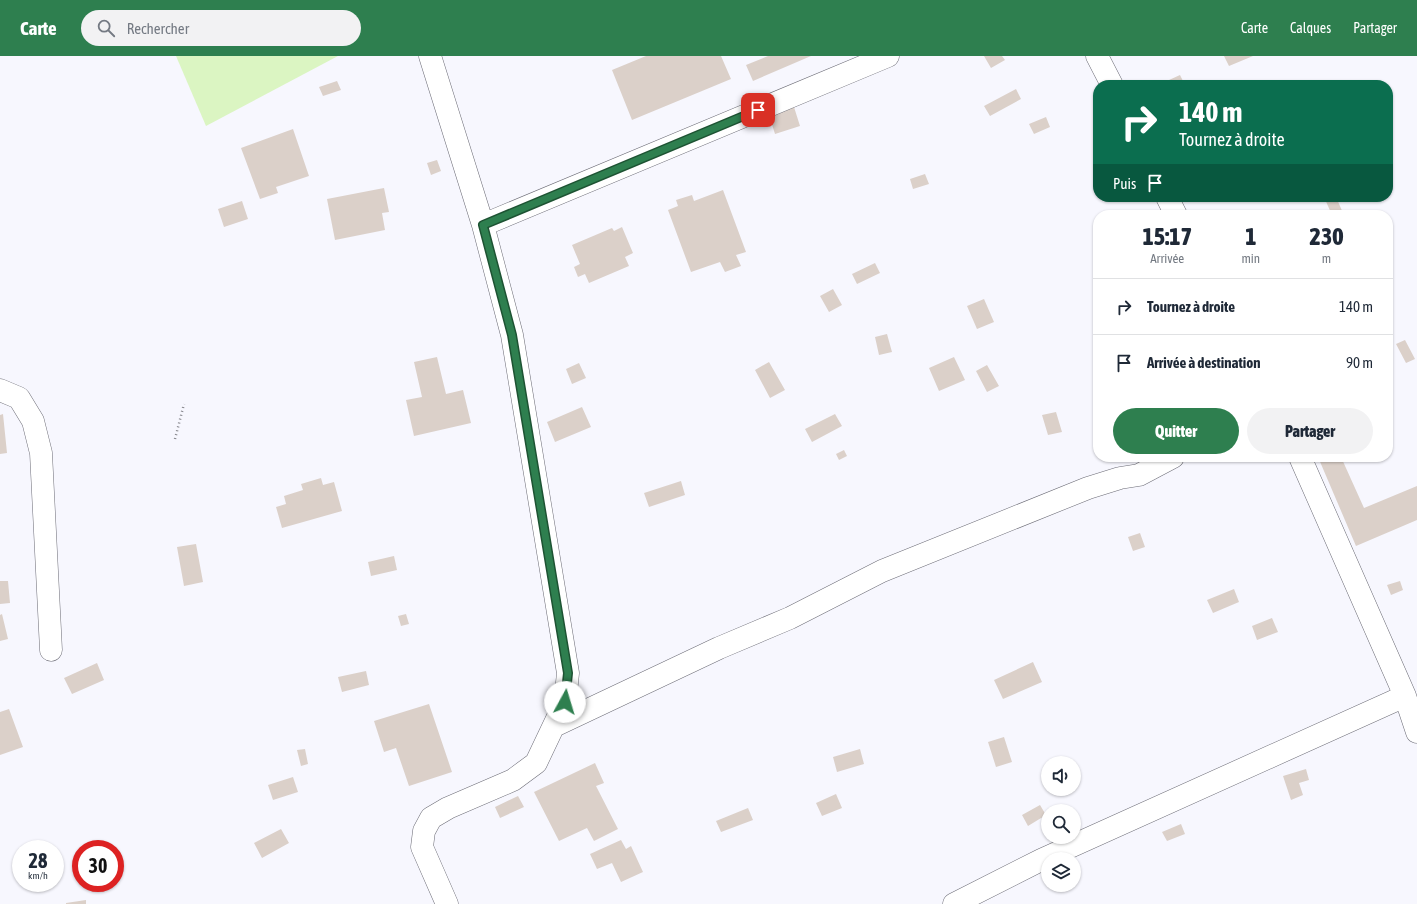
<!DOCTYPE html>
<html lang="fr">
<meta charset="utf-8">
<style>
:root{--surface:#fff;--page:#f2f2f3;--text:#1f2937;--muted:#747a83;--line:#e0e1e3;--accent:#2e7f4f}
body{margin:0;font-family:"Asap Condensed",sans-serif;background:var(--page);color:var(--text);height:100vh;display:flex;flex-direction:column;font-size:15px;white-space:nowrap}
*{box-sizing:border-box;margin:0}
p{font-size:13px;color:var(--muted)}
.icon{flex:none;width:22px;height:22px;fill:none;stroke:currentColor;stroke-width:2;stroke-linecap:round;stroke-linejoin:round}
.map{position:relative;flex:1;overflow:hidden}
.details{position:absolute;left:1093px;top:154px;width:300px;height:252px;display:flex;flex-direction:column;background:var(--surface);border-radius:16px;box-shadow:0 1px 3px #0004}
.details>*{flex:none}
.top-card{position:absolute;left:1093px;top:24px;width:300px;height:122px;border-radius:16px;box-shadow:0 1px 3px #0004;background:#0b6e4f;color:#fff;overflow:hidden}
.tools{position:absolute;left:1041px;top:700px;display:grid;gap:8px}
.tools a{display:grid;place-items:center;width:40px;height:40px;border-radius:50%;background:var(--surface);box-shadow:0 1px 3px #0004;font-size:20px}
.speed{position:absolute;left:12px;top:784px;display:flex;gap:8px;font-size:20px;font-weight:700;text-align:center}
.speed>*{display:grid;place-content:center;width:52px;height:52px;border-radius:50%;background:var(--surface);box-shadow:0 1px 3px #0004;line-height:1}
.speed small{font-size:10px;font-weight:400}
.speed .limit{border:6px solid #d22;background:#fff;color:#111}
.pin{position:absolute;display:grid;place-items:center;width:34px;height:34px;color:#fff;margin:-17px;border-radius:8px;box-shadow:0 2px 6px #0006}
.me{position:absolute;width:44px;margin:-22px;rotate:6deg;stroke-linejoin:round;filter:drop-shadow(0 0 3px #0008)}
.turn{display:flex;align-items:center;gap:14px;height:84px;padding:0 20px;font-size:18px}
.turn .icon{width:52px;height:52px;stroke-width:2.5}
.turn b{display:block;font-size:28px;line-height:34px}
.then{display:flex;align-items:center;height:38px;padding:0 20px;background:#0003;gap:8px;font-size:15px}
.eta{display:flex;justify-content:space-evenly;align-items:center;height:68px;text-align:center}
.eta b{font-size:24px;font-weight:800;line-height:28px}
.primary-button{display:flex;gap:8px;margin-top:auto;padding:8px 20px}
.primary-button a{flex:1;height:46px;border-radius:24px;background:var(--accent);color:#fff;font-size:16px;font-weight:800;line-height:46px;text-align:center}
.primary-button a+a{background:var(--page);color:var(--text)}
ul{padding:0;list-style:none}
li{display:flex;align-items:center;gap:12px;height:56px;padding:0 20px;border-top:1px solid var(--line)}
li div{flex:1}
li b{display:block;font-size:15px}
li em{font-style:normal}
header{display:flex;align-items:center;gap:24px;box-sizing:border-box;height:56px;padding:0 20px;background:var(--accent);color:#fff}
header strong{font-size:19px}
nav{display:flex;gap:22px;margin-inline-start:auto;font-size:14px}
.search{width:280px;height:36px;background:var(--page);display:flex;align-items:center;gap:10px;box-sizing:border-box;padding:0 14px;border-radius:22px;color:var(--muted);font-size:15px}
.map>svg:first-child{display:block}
.green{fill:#dbf5c2}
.building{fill:#dbd0c9}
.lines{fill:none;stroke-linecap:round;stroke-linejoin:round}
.minor-casing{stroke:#6c6c76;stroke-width:23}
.path{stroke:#88888e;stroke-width:2.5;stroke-dasharray:1 3;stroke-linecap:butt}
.minor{stroke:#fff;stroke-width:22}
.route-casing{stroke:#1e5333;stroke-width:10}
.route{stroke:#2e7f4f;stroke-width:7}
</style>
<header>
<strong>Carte</strong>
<div class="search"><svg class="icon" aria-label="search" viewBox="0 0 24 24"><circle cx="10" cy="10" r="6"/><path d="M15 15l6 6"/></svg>Rechercher</div>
<nav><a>Carte</a><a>Calques</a><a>Partager</a></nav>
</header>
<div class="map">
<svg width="1417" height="848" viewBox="0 0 1417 848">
<rect width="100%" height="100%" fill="#f7f7fe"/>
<path class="green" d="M176,0H338L206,70Z"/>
<path class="building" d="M646,0H721L731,23L632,64L612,14Z
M768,0H811L753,25L746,9Z
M984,0H1002L1005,4L991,12Z
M1224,0H1253L1229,10Z
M1180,19L1185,29H1158Z
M337,25L341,34L323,40L319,31Z
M1016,33L1021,43L990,60L984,50Z
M794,51L800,70L775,78L769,59Z
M1046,61L1050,71L1034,78L1029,68Z
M293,73L309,120L276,131L278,137L260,143L241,92Z
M437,104L441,115L431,119L427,107Z
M925,118L929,128L913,133L910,123Z
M384,132L389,156L382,157L385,174L335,184L327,143Z
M723,134L746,196L736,199L741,210L725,216L720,206L691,216L668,154L678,150L676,144L692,139L694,145Z
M1324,141H1336L1343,157L1332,159Z
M242,145L248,163L224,171L218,153Z
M622,171L633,197L625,201L629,210L589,227L585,218L578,221L574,211L580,208L572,189L612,172L614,175Z
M875,207L880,217L857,228L852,218Z
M833,233L842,249L829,256L820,240Z
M984,243L994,266L977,273L967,250Z
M887,278L892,296L879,299L875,281Z
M1405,284L1415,303L1406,307L1396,288Z
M437,301L446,338L463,334L471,367L414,380L406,344L422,341L414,306Z
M954,301L965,324L939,335L929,312Z
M769,306L785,334L770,342L755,314Z
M579,307L586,322L572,328L566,313Z
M987,309L999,330L987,336L976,315Z
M582,351L591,371L555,386L547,366Z
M1056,356L1062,376L1048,379L1042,359Z
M3,358L7,397L0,398V359Z
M835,358L842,370L812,386L805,373Z
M844,394L847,400L839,404L836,398Z
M1318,401H1341L1364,452L1417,430V464L1356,490Z
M321,422L323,429L334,426L342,455L282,472L276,451L286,448L284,440L303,434L301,428Z
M681,425L685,439L649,451L644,437Z
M1140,477L1145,491L1133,495L1128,481Z
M196,488L203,526L184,530L177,491Z
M394,500L397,514L371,520L368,506Z
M0,525H8L10,547L0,548Z
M1400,525L1403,534L1391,539L1387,529Z
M1234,533L1239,546L1213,557L1207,544Z
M2,558L8,583L0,585V559Z
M406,558L409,568L401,570L398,560Z
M1272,562L1278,576L1257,584L1252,570Z
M1033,606L1042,626L1003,643L994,624Z
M97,607L104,624L72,638L64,622Z
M366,615L369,629L342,636L338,621Z
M429,648L452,716L409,730L396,692L384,696L374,665Z
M9,653L23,691L0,699V656Z
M1004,681L1012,706L996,711L988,686Z
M305,693L308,708L301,710L297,694Z
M860,693L864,708L837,716L833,701Z
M595,707L604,727L596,730L618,773L594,785L587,772L559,785L534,736Z
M1306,713L1309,724L1299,727L1303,739L1291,744L1283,720Z
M293,721L298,736L273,744L268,729Z
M836,738L842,752L822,760L816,747Z
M518,740L524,751L500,762L495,751Z
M1040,749L1046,759L1028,770L1022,759Z
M748,752L753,764L721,776L716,765Z
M1181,768L1185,778L1167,785L1162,776Z
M281,773L289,787L262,802L254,787Z
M621,784L626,793L631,790L643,816L621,826L612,807L597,813L590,798Z
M86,844V848H66V847Z"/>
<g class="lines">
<g class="minor-casing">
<path id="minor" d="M430,0L483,169L512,279L568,617L565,646L536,707L513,724L448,752L431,762L424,775L422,791L447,848
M1097,0L1112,29
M1167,141L1176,159
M483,169L888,0
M0,334L19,342L33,365L41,397L51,594
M1300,401L1405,640L1417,676
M554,670L719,592L790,562L882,515L1088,432L1120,422L1139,419L1173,401
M954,848L1041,804L1405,640"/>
</g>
<path class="path" d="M175,383L184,348"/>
<use href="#minor" class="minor"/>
</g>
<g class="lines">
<g class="route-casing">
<path id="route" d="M565,646L568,617L512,279L483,169L758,54"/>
</g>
<use href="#route" class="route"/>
</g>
</svg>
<div class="tools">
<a><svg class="icon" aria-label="sound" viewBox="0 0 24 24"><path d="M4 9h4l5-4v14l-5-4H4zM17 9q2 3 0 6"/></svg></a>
<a><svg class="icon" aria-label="search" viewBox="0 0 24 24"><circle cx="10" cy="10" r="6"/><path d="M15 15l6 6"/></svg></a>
<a><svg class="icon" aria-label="layers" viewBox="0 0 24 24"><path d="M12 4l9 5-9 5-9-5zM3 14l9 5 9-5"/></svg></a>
</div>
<div class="speed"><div>28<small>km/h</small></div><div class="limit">30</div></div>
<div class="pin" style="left:758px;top:54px;background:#d93025"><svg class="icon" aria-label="arrive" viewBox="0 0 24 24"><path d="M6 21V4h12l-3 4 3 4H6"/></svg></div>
<svg class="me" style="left:565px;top:646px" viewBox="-20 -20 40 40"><circle r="19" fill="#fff"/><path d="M0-13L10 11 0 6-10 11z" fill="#2e7f4f"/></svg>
<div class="top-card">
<div class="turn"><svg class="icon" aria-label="right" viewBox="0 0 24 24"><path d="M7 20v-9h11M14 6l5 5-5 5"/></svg><div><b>140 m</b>Tournez à droite</div></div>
<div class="then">Puis<svg class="icon" aria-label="arrive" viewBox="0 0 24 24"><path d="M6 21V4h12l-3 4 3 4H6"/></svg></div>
</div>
<section class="details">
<div class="eta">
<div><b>15:17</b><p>Arrivée</p></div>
<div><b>1</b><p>min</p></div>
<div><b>230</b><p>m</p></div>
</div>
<ul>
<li><svg class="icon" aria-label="right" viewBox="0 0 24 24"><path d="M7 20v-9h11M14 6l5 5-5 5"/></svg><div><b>Tournez à droite</b></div><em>140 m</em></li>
<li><svg class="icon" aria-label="arrive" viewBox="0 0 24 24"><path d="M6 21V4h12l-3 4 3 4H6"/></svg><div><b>Arrivée à destination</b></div><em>90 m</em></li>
</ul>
<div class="primary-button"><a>Quitter</a><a>Partager</a></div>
</section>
</div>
